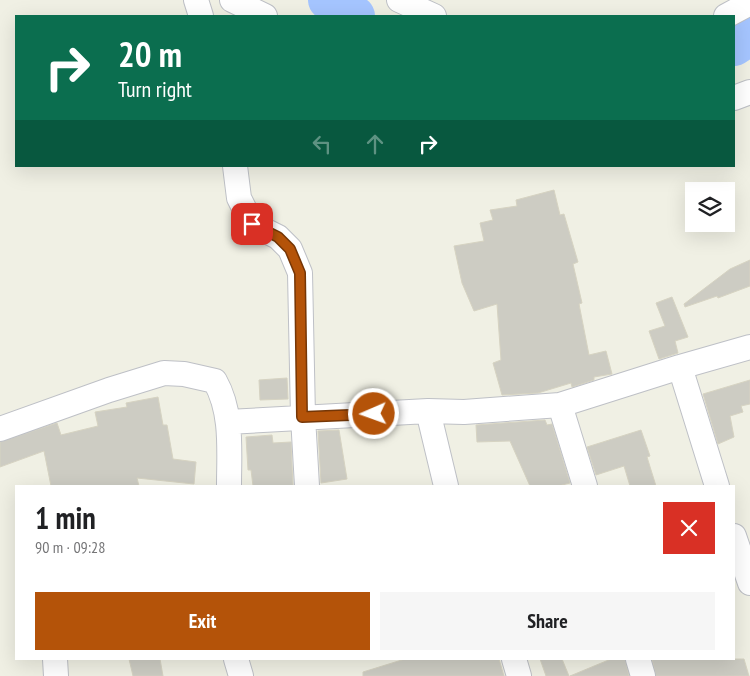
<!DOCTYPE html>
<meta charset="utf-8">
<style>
:root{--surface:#fff;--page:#f6f6f6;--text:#202124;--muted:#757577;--accent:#b45309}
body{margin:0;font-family:"PT Sans Narrow",sans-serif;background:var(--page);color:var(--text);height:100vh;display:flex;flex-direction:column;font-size:19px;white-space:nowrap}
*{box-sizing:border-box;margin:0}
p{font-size:16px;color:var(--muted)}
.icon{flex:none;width:28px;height:28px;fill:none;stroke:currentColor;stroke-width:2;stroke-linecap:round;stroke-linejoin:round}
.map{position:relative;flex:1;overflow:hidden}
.side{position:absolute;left:15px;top:485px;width:720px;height:175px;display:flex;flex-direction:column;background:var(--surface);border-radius:0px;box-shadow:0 5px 20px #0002}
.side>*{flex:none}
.guide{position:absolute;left:15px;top:15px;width:720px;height:152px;border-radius:0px;box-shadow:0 5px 20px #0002;background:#0b6e4f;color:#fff;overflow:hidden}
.fabs{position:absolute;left:685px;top:182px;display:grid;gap:10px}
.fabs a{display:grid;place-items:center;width:50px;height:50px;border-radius:0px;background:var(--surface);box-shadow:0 5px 20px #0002;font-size:25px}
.pin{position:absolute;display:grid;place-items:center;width:42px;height:42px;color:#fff;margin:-21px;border-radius:10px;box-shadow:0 2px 8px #0006}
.me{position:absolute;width:55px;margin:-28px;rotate:268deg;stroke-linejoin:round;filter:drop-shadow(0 0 4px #0008)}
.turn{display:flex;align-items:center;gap:18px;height:105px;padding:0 20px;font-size:22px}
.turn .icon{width:65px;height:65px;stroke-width:2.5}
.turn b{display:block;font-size:35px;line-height:42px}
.lanes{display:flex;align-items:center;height:48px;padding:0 20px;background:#0003;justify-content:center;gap:25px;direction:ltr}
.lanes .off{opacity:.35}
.round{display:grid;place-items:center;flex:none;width:52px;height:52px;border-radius:0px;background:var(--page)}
.head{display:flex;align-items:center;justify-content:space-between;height:85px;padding:0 20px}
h1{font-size:30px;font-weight:700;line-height:38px}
.button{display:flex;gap:10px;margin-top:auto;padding:10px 20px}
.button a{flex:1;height:58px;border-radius:0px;background:var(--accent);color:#fff;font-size:20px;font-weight:700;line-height:58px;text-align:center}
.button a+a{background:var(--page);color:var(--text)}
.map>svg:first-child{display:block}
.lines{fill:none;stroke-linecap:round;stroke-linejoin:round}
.river{stroke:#a5c5ff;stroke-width:40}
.building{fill:#cdccc3;stroke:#d6d3c2}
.street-casing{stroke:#bec0c6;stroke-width:26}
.street{stroke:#fff;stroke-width:24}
.route-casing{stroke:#753606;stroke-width:12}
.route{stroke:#b45309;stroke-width:9}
</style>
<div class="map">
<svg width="750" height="676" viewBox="0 0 750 676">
<rect width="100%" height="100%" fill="#f0f0e4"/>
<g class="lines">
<path class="river" d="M328,0L355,16
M734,46L750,36"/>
</g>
<path class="building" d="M554,190L560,215L564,214L578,262L573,264L582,303L579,304L589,355L606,351L612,374L594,377V380L572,387L571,383L538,393L502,395L493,363L501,360L497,304L474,311L462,283L454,246L484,241L480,223L493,220L490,210L517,206L516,200Z
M750,260V286L718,298L717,296L685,307L684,304L730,269Z
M672,297L688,337L675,341L678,353L659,359L649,331L665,326L656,303Z
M287,378L288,399L260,400L259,380Z
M750,380V404L741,406L743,412L730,416L734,437L718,444L703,394Z
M158,397L163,425H167L173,459L196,462L194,484L137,478L139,486H51L44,451L0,467V442L57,423L61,435L98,426L95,412L127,407L126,403Z
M545,420L547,425L552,424L570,483L558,486H530L510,441L477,442L476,425Z
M339,430L347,479L321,483L318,431Z
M641,430L650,456L647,457L656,486H630L624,466L596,475L587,447Z
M272,435L273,443L291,442L293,486H253L251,470H248L246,437Z
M129,659H160L163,676H133Z
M405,659H499L504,676H363V672Z
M540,659H562L569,676H546Z
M611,659H625L629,676H570Z
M652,659H744L749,676H656Z"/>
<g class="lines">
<g class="street-casing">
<path id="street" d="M196,0L201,16
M232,0L265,16
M399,0L434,16
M726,16L750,3
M734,98L750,92
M235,166L239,198L252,224L278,237L290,249L300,273L303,417L307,486
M680,367L717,486
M560,405L585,486
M428,411L446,486
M228,422L428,411L464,412L560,405L680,367L750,347
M0,429L109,390L164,373L184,374L215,381C233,413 229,451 229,486
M734,536L750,583
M55,659L56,676
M236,659L241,676
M514,659L519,676
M638,659L643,676"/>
</g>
<use href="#street" class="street"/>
</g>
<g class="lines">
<g class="route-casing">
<path id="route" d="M252,224L278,237L290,249L300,273L302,417L374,414"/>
</g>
<use href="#route" class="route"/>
</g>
</svg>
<div class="fabs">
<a><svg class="icon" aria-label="layers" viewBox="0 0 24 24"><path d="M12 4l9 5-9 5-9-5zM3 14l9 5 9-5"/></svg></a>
</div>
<div class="pin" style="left:252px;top:224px;background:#d93025"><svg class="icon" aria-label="arrive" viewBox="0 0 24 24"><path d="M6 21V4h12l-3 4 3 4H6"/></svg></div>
<svg class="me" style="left:374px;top:414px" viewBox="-20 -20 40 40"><circle r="17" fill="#b45309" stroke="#fff" stroke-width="3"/><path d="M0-11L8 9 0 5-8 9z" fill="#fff"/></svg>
<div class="guide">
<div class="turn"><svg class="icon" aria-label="right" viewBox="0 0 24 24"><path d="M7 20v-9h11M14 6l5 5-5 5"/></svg><div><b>20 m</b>Turn right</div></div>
<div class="lanes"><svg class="icon off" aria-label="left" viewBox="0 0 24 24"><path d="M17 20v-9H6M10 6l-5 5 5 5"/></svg><svg class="icon off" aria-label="ahead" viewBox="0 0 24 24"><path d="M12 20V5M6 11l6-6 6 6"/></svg><svg class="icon" aria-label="right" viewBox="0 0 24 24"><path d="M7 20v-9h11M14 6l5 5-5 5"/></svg></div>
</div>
<section class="side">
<div class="head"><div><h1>1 min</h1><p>90 m · 09:28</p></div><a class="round" style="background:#d93025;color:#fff"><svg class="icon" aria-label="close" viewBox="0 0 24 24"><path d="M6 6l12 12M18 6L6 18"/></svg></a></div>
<div class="button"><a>Exit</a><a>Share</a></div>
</section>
</div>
